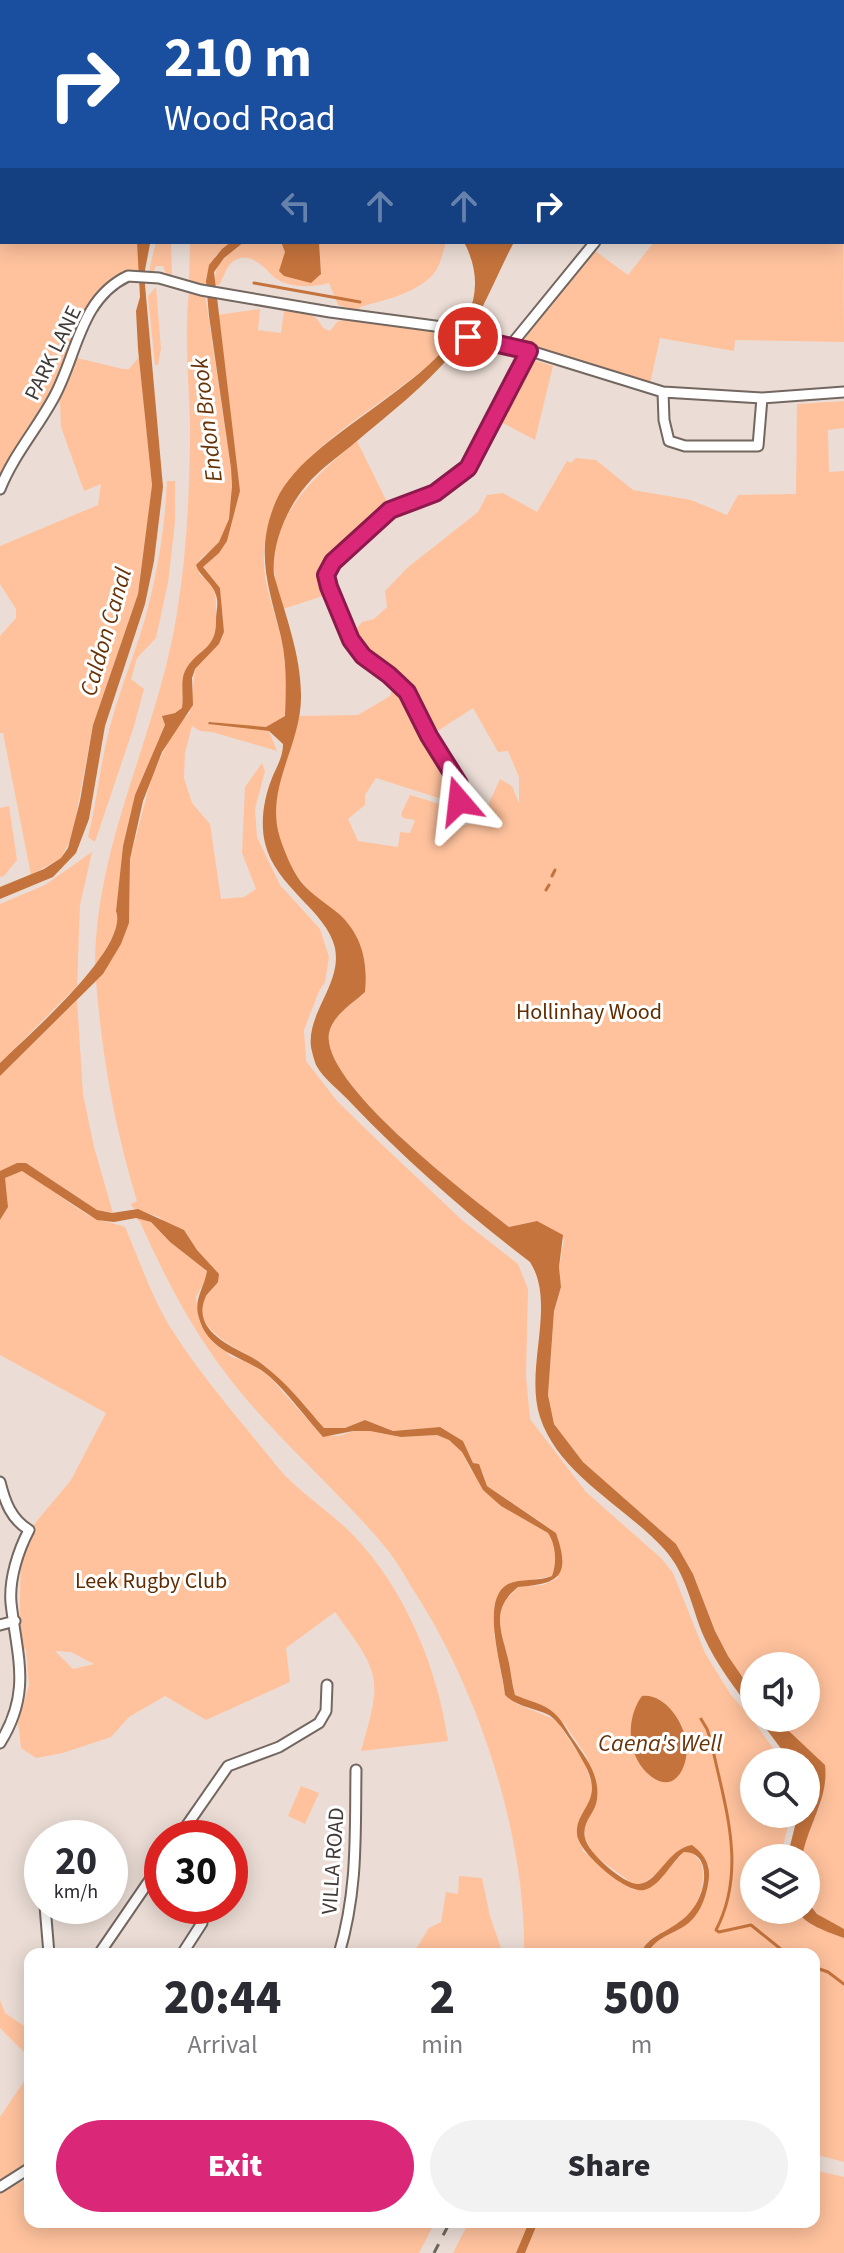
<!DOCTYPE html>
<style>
:root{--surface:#fff;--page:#f2f2f3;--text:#2b2b33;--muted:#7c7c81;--accent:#db2777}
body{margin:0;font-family:"Source Sans 3",sans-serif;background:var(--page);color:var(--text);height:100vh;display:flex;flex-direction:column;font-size:30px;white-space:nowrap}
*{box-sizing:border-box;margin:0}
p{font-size:26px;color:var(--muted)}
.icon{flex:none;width:44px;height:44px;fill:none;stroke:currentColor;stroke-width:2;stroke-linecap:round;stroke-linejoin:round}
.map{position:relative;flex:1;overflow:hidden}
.sheet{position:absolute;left:24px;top:1948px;width:796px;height:280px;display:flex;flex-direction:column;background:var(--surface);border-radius:16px;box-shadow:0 4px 20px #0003}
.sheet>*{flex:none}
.top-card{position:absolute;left:0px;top:0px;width:844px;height:244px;box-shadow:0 4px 20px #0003;background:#1a4fa0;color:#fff;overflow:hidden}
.tools{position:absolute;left:740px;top:1652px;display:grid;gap:16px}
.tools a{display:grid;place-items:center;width:80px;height:80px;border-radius:50%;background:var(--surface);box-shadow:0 4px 20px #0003;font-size:40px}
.speed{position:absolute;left:24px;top:1820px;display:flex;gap:16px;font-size:40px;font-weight:700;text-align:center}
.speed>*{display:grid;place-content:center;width:104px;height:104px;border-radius:50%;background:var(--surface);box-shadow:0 4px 20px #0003;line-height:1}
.speed small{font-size:20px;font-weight:400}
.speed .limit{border:12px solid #d22;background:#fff;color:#111}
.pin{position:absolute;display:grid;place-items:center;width:68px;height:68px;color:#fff;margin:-34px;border:4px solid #fff;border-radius:50%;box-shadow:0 2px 8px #0007}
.me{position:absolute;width:88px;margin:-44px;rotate:343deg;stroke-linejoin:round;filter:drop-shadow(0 0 6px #0008)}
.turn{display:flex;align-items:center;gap:28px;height:168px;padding:0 32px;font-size:36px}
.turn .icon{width:104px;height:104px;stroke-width:2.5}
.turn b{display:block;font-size:56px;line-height:68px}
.lanes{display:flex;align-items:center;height:76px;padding:0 32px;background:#0003;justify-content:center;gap:40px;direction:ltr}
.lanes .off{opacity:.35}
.eta{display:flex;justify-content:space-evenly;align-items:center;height:136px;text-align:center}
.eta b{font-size:48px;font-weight:800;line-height:56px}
.action{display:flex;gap:16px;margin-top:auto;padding:16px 32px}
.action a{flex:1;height:92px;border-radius:48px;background:var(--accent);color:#fff;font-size:32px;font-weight:800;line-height:92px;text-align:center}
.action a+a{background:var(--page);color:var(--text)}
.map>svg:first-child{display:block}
.green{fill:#ffc29d;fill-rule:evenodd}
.water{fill:#c4733c}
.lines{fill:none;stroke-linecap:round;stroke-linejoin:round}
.stream{stroke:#c4733c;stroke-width:3}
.minor-casing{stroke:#736760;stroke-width:13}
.minor{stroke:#fff;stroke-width:9}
.rail{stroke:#6e6661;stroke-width:3;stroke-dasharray:10 10;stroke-linecap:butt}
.route-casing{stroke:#8e194d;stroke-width:20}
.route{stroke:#db2777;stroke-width:14}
.labels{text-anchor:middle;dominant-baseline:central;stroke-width:6;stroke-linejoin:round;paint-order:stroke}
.street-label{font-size:22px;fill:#413b38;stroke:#fff}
.park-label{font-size:22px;fill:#622c00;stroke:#fff}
.water-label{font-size:24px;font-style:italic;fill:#693308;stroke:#fff}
</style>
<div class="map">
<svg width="844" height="2253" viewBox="0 0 844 2253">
<rect width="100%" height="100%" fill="#ebddd5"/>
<path class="green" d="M0,0H33L2,2V242H137L140,273H122L83,318L73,357L123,369H129L139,357L152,485L138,594L93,725L72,837L61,858L31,875L3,733H0V636L16,618V609L0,584V546L98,505L101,484L84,491L61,427L60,402L57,397L0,483Z
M339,0H605L339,2Z
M842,47L844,342L735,340L734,351L660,338L650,384L621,377L525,342L524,337L595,251L628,275L654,242H842Z
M156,242H171L172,277L165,272L163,266H156L153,273L149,271Z
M190,242H231L215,256L207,288L189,284Z
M244,242H281L285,252L321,274L319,242H446C443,251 441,264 435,272C419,293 384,300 360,307L359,312L338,305L329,283C313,288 287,288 274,277C263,267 249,248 231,263C226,268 223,279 219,285H215C213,260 228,257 244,242Z
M156,287L161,349L158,365H155L148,296Z
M189,292L205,294L231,468C232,490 234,525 218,543C213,550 204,554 199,561V574C218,588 216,596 216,618C216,627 217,633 212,642C204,656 192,660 185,677C181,685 184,698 182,708L175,713L165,715V725L135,795L123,846L116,911L118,918L116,931L95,967C95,842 158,734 177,613C187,551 190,488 190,425C189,382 184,336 189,292Z
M260,309L258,330L281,333L284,311C301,313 315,310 323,328L330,331L338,321L345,320L431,330L437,337L448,333L458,335C397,410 270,444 264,553C262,582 274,609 281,637C287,663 286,689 285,716L266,728L210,722L209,724L269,731L277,751L212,732L200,731L192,726L185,753L184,778L192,803L210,824L221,899L244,897L256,889L242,853L245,787L262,763L265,771L255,809L257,837L280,885L320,929L329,957L325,982L319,991L304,1030L306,1061L337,1101L375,1138L463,1221L518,1264L528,1289L526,1377L530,1419L586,1492L662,1559L673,1573L705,1653L731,1695L749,1715L783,1762H754V1814H791L780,1858H754V1910H783L793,1922L801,1917L814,1926L844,1938V2162L814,2154V1954H648L657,1940L696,1915L709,1866L692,1845L643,1884H633L595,1856L585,1839L584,1828L596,1805L587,1757L564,1723L515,1695L499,1621L502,1604L518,1587L543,1585L558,1578L551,1529L487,1486L482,1471L473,1463L463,1441L440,1427L393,1431L365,1420L345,1428H324C309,1411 294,1392 277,1377C270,1370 261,1362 253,1358C229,1345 176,1318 216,1286L217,1272L197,1250L184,1230L167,1224L159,1217L133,1208L131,1204L137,1201C115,1129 102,1057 96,981L103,974L129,923L130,859L152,776L173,731L190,712L195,669L219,644L224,633L220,588L203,567L227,541L240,491L217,315Z
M531,359L553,366L535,440L497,420Z
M844,401V428L828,430L829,472L844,471V1929C803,1913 806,1897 806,1858H802L804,1843L821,1803L818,1758L788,1732L775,1718H806V1666H754V1694L728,1656L715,1631L693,1574L676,1544L583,1462L554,1424L548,1395L554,1311L561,1287L559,1268L564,1239L537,1221L509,1227C471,1197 320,1084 329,1033C333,1015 352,1004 365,992C367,964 360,932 337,913C325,903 310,894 300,880C289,865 279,843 276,824C270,786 292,751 299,716L358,715L390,696L393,686L404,692L455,781C457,791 456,795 448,801L376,778L365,795V805L348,819L358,841L398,847L400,832L410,833L415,820L403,818L401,814L410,795L450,807L457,827L481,821L500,779L512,786L519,803V777L508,751L498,752L473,708L433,734C426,720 420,702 410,689C394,665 368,660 353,632L362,622L374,619L387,607L385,591L407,568L478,512L487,495L503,493L537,512L567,461L571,463L576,458L596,460L633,490L691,500L727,515L738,495L796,494L797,404Z
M357,441L388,504C370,519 334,544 324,564C319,575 322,585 326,595L283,609C280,596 274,581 274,567C273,511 319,473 357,441Z
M167,481H175V522L168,583L156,638L137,658L131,679L144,689L134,726L95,842L88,837C98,797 101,755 113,716C122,684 135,653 144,622C157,577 165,528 167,481Z
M9,806L17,860L4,876L0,877V808Z
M92,852L80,905L77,986L0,1063V904L45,885Z
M77,1000L83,1094L94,1147L113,1213L97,1210L26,1163L0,1171V1076Z
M22,1171C45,1184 65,1201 88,1215C100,1222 112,1222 125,1227C140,1262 153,1301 174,1333C205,1381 244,1425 280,1470C302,1495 331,1512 354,1536C405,1589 438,1669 448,1741L361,1751C383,1675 380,1674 335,1612L286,1648L290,1682L206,1720L165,1696L129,1717L111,1737L63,1753L36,1758L21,1748L18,1722L29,1685L26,1649L19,1648L21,1545L31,1528L71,1480L106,1413L0,1355V1220L8,1207L4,1178ZM55,1651L71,1652L94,1664L73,1669Z
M136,1218L151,1222L170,1242L207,1271L205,1280L196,1297L198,1316L230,1356L249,1363L268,1375L322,1436H339L353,1431H370L401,1437L437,1435L449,1440L462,1452L471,1470L501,1506L548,1533C556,1545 557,1563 552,1576L506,1585L494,1634L505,1695L517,1704L556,1720L584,1762L592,1784L591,1797L590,1805L578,1825L583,1851L634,1890L665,1872L684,1852H692L702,1864C706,1886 698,1909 680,1922C663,1935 651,1932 640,1954H524C526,1835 479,1693 416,1594C407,1580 399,1565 390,1553C340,1491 278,1441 230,1379C190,1327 167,1281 140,1222Z
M301,1786L319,1793L305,1824L288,1816Z
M459,1876L482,1878L490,1916L503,1954H413L429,1928L441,1922L446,1892L458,1894Z
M0,2000L5,2013L30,2030V2159L18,2171L0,2179V2117L27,2077L24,2052L0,2028Z
M814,2170L844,2177V2253H525L538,2222H814Z
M24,2181H30V2222H435L419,2253H0V2192Z
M469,2222H529L516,2253H453Z"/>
<path class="water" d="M137,242H150V244L145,270V285L163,487L154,561L145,604L105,726L89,819L76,853L53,877L0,899V887L44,869L61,858L68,848L80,801L93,725L138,594L152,485L138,349L136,311L140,297Z
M231,242H244L224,258L214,272L240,491L227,541L219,553L203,567L220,588L224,632L219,644L195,669L192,678L193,705L162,752L143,801L130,859L129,923L121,944L103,974L0,1076V1063C26,1037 130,948 116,911L123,846L135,795L165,725L162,716L175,713L182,708C184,696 180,681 185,671C196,649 217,651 216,620C216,611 219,604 216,595C212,582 200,577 196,565L219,542L229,519L232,486L231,468L209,316L206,281L209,265L222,249Z
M281,242H319L321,274L311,283L284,276L279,271L285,252Z
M464,242H514C494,280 480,321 452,354C425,386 389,414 357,441C343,453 328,463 315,476C290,500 271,541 274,575C285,614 301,655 301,695C302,745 264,788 280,838C285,853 292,870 301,882C312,895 326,903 339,914C362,935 368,962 365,992C352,1004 333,1015 329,1033C320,1084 471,1197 509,1227L537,1221L563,1235L559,1267L561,1287L554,1311L548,1395L554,1424L583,1462L676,1544L693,1574L715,1631L728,1656L754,1694V1713C736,1690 716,1664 704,1637C691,1607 687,1574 664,1549C625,1506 559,1475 540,1417C524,1368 557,1304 530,1262C467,1214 408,1162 353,1105C342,1092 324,1080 316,1065C314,1060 312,1052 311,1047C307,1012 342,984 335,948C327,911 275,887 265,843C260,822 264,798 272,778C277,766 283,757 283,744L269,731L208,724L209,722L266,727L285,716C286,690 287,663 281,637C269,587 254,552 276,501C315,414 525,359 464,242Z
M17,1163H26L97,1210L112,1213L138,1209L184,1230L197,1250L219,1274L218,1282C215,1287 209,1291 206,1296C190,1330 231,1346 253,1358C260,1362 267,1368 273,1373C292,1389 308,1410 324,1428H345L365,1420L393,1431L440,1427L463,1441L473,1463L479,1464L487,1486L556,1533C571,1576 560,1584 518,1587C489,1610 502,1632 509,1663C511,1674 512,1684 515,1695C528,1701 543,1703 554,1713C562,1720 566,1729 572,1738C585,1757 600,1774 597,1799C596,1813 581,1822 585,1838C588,1853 624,1885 639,1884C659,1882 667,1849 692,1845C703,1853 710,1863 709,1877C707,1896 700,1917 683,1927C668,1936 655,1938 648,1954H640C649,1935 664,1934 679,1922C696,1911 708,1886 703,1866C700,1856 693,1852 684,1852C671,1862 661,1886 644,1890C626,1894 578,1852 577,1834C575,1809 605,1802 585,1765C579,1753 560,1721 549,1715C535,1708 517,1707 505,1695C503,1669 479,1599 508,1584C521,1578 538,1582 552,1576C557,1563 556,1545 548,1533L501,1506L483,1490L462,1452L449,1440L437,1435L401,1437L370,1431H353L323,1437C306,1418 287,1392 269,1376C245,1356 209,1354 199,1318C193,1299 204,1289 207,1271L170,1242L151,1222L136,1218L114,1222L97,1220L22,1171L5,1178L8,1207L0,1220V1171Z
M642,1696C664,1693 683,1721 686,1741C690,1759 679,1793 655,1779C627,1762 624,1720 642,1696Z
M758,1718H775L825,1765C829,1799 807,1826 802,1858H787L798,1814H806V1762H791Z
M806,1900L817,1914L844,1929V1938C826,1931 807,1926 796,1910H806Z
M529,2222H538L525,2253H516Z"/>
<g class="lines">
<path class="stream" d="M125,2L127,0
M0,91L2,92
M254,283L360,302
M552,876L555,870
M546,890L549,885
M701,1719L707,1729L711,1741C724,1804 748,1869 716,1930L719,1932L751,1925L787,1954
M814,1967L828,1972L844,1984"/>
<g class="minor-casing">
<path id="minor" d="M322,0V2
M801,2L803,0
M511,345L595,242
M663,392L664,420L669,441L685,446H758L762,398
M0,489C13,456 36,430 53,399C77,357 79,299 128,276L159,278L201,290L330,312L450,328L468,337L511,345L663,392L762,398L844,392
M459,801V784L429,736L407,692L389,675L363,656L351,640L329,587L326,575L333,562L390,510L435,493L468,468L529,351
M0,1482C5,1502 11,1519 29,1530C18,1551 9,1579 11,1603C17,1657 32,1692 0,1743
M0,1625L15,1621
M178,1838L228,1766L279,1747L319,1723L326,1711L327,1685
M148,1883L162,1893
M45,1906L49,1954
M181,1906L202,1923L182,1954
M99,1954L162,1862
M339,1954C358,1889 355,1836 356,1770
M0,2187L30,2168"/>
</g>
<use href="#minor" class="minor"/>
<path class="rail" d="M434,2253L450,2222"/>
</g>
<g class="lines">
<g class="route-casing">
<path id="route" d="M459,801V784L429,736L407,692L389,675L363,656L351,640L329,587L326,575L333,562L390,510L435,493L468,468L529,351L468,337"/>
</g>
<use href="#route" class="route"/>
</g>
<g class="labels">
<g class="street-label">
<text transform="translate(53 353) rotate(-64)">PARK LANE</text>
<text transform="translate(333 1861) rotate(-86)">VILLA ROAD</text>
</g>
<g class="park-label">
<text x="589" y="1012">Hollinhay Wood</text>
<text x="151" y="1581">Leek Rugby Club</text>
</g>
<g class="water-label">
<text transform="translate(207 420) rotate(-97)">Endon Brook</text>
<text transform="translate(106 632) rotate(-74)">Caldon Canal</text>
<text x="660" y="1743">Caena's Well</text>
</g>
</g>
</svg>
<div class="tools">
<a><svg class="icon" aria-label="sound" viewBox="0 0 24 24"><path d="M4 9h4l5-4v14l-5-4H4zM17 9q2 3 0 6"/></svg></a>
<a><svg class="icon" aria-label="search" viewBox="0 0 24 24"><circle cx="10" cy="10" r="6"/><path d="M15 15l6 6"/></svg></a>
<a><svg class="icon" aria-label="layers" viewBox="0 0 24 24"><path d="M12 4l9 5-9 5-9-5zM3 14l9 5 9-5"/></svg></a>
</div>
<div class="speed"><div>20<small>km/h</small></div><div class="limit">30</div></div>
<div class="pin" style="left:468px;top:337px;background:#d93025"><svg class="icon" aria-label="arrive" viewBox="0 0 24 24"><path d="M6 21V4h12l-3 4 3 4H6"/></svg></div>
<svg class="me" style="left:459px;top:801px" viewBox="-20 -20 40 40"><path d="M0-17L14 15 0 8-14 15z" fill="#db2777" stroke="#fff" stroke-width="4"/></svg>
<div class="top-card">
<div class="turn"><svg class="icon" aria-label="right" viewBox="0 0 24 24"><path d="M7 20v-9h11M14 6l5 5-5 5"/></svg><div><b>210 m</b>Wood Road</div></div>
<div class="lanes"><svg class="icon off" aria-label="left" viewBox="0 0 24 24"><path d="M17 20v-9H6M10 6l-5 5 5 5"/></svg><svg class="icon off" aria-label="ahead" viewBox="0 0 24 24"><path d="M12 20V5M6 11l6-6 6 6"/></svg><svg class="icon off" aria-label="ahead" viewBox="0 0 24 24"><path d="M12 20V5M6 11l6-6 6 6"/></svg><svg class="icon" aria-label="right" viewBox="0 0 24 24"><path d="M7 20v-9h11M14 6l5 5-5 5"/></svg></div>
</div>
<section class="sheet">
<div class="eta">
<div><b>20:44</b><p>Arrival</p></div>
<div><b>2</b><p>min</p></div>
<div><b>500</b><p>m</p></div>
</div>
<div class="action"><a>Exit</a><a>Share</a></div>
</section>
</div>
